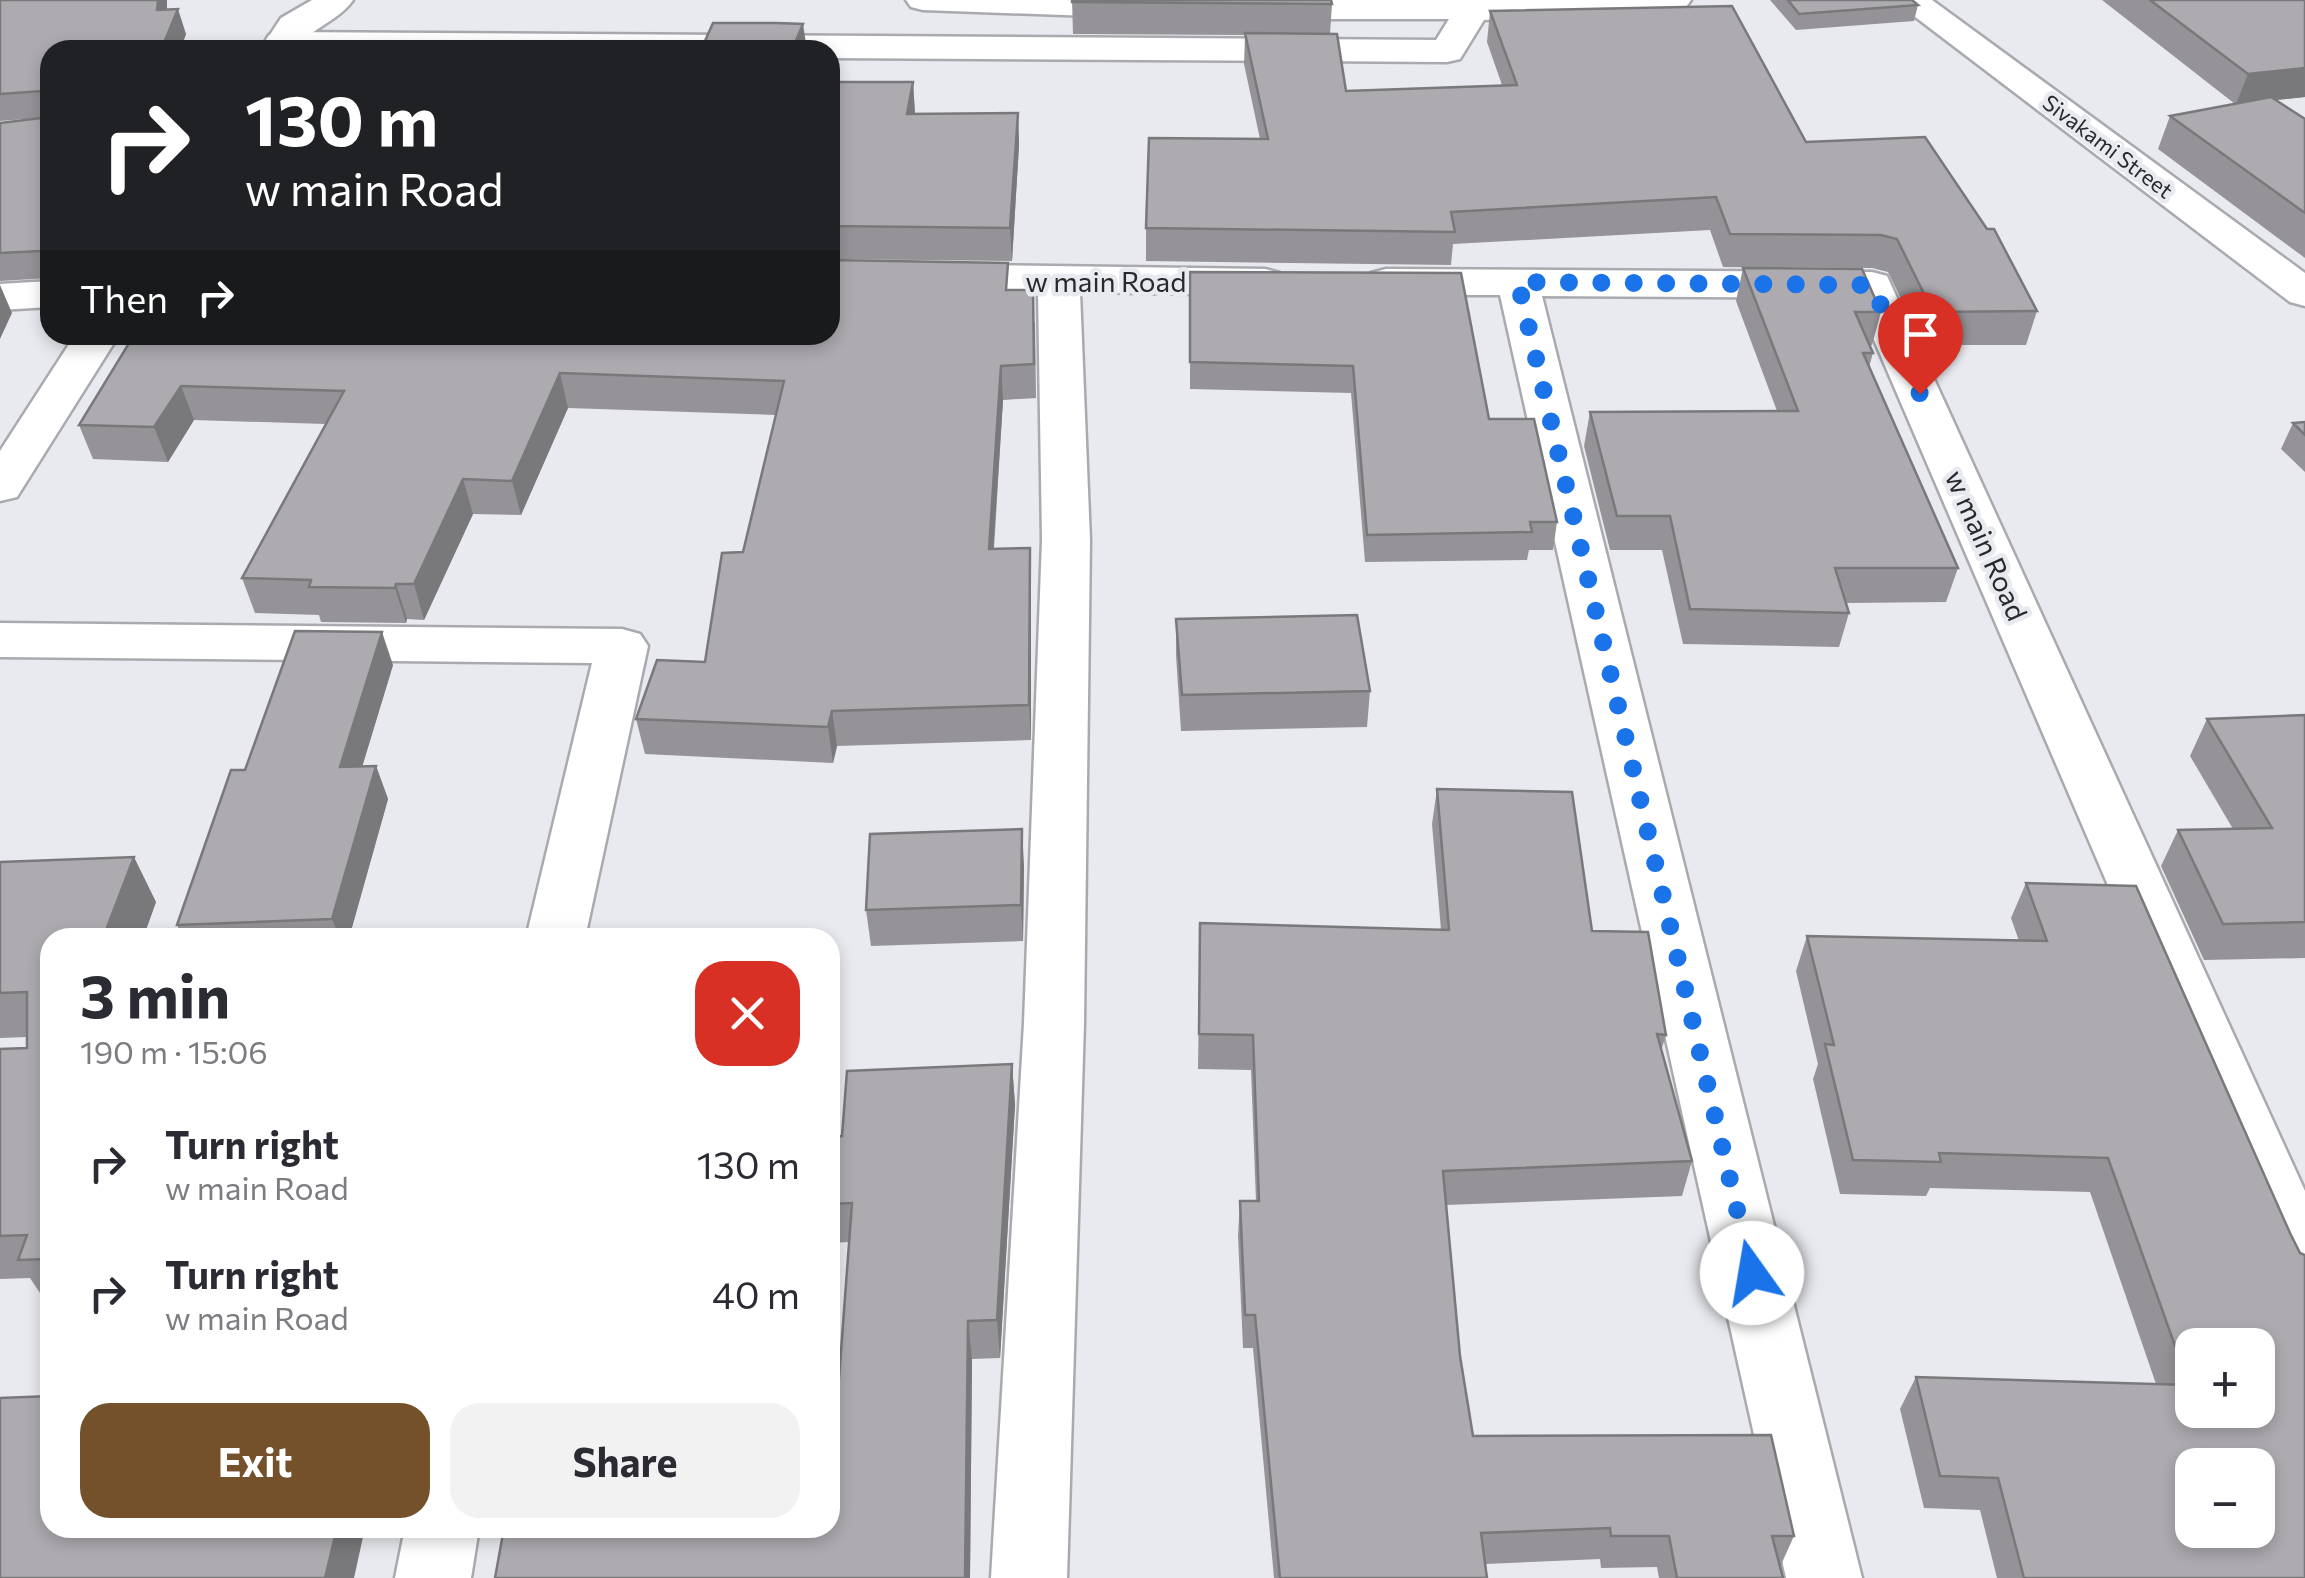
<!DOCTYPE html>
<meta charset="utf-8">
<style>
:root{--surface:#fff;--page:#f2f2f3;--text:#2b2b33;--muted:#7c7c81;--accent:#74512a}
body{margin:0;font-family:Commissioner,sans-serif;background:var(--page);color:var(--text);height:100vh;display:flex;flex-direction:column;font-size:38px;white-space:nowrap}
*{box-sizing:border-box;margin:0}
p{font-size:32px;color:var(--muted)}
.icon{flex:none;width:55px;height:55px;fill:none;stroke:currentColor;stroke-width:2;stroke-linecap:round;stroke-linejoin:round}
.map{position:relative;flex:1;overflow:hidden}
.details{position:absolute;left:40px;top:928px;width:800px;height:610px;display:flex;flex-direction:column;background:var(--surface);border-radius:30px;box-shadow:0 5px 15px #0003}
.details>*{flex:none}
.guide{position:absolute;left:40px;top:40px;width:800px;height:305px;border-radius:30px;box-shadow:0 5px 15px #0003;background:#202124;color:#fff;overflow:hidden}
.buttons{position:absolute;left:2175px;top:1328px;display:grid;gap:20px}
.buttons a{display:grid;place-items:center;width:100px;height:100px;border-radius:20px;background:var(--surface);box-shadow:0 5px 15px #0003;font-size:50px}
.pin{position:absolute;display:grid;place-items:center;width:85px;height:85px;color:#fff;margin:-102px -42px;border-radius:50% 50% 50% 0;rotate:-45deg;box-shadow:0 0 10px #0007}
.pin .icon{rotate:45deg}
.me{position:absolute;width:110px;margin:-55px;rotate:347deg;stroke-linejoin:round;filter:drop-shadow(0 0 8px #0008)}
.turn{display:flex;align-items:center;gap:35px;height:210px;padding:0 40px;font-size:45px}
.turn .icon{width:130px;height:130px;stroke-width:2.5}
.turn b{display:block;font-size:70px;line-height:85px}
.then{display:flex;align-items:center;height:95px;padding:0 40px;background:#0003;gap:20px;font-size:38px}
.round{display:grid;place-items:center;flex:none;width:105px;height:105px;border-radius:30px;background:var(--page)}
.overview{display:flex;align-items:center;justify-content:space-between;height:170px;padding:0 40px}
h1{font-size:60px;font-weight:700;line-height:75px}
.action{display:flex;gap:20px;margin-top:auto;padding:20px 40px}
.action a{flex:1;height:115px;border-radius:30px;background:var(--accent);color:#fff;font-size:40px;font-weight:700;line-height:115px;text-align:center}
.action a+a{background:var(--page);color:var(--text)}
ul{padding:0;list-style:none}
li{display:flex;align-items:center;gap:30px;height:130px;padding:0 40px}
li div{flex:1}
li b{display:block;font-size:38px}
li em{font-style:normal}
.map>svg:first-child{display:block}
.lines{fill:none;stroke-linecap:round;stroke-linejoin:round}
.minor-casing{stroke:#a8aaaf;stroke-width:5}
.secondary-casing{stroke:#a8aaaf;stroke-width:5}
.minor{fill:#fff;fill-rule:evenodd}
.secondary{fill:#fff;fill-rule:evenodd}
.wall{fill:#959397}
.shaded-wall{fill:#79787b}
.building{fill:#adabb0;stroke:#79787b;stroke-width:2.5;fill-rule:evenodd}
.route{stroke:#1a73e8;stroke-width:18;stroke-dasharray:0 32.4}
.labels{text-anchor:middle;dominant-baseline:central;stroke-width:9;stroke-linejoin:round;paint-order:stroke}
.far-street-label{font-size:22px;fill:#28292a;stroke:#e8eaef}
.street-label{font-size:28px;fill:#28292a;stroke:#e8eaef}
</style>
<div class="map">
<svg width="2305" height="1578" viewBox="0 0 2305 1578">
<rect width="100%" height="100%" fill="#e8eaef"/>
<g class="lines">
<g class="minor-casing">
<path id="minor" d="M906,0H1158L1163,7L1157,14L1145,18L923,10L911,7Z
M1246,0H1691L1686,7L1674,10L1484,20L1460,59L1447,62L830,58V50H269L264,43L269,35L282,32L1436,40L1449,19H1256L1244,15L1238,8Z
M1893,0H1932L2305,273V306L2290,302Z
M830,263L1265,269L1280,273L1286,282L1280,291L1265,295L1080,292L1090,540L1084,1023L1067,1578H991L1024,1023L1042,540L1038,291L830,289Z
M1386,269L1872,272L1887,276L2305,1191V1294L2281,1285L2271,1265L1856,298L1542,296L1862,1578H1786L1500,295H1386L1371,291L1365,282L1371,273Z
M50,281V307L0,310V284Z
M0,623L622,629L640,634L648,646L585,938H526L592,663L0,657Z
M405,1528H479L471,1578H395Z"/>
</g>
<g class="secondary-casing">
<path id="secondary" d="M312,0H353C339,21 311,27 296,50H260L281,18Z
M75,335H119L17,497L0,501V451Z"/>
</g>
<use href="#minor" class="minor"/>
<use href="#secondary" class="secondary"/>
</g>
<path class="wall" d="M0,0H167V9L186,34L180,50H50V278L0,281V123L39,118L0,121Z
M1072,0L1332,4L1330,34L1346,91L1502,85L1487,42L1490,11L1806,142L2037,311L2026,345H1923L1888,272L1872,268L1723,267L1710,230L1453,244L1451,265L1146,261V228L1260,139L1244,64L1245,35L1073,34Z
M1770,0H1912L1918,5L1914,21L1796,30Z
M2102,0H2305V97L2276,100L2305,119V258L2158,149L2170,116L2235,104Z
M830,82H913L915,114L1018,113L1019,145L1012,261L830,259Z
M1743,268L1881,312L1872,345H1870L1873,353L1869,367L1958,568L1946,602L1846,603L1849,613L1839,647L1683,644L1662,550H1610L1584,446L1590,412L1777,411L1736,301Z
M1190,272L1489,419L1557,522L1553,550H1529L1527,560L1365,562L1351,393L1190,389Z
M1010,290L1035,323L1036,398L1003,400L994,549L1030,548L1031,583V740L837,746L833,763L645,754L636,719L705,662L743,552L776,415L568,408L521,515L473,514L424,620L407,619L406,623L321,622L319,615L255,613L242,578L326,424L194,420L168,462L93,459L79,425L134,335Z
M2305,422V472L2281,449L2293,423Z
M1176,619L1370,691L1367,727L1181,731L1176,655Z
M393,665L362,767L376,766L388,799L349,938H183L177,925L245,770Z
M2305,715V958L2204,960L2161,866L2178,830L2233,829L2190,756L2207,719Z
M1437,789L1592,931L1666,1035L1661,1051L1692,1161L1682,1196L1446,1205L1460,1356L1473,1436L1794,1536L1780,1567L1783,1578H1659L1657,1567L1601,1568L1600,1559L1485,1564L1487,1578H1274L1253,1348H1243L1238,1236L1240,1201H1256L1251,1070L1198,1069L1200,923L1441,930L1432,824Z
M0,862L156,902L143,938H50V1302H46L30,1278L0,1279V1049L27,1048V1037L0,1038Z
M1024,865L1023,941L871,946L866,910Z
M2026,883L2305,1578H1997L1980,1510L1924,1508L1900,1409L1916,1377L2156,1384L2090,1192L1930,1188L1926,1196L1840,1194L1813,1079L1818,1064L1796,971L1807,936L2019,941L2011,918Z
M1012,1064L1015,1105L1000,1358L972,1359L970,1578H495L839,1378L849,1242L830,1243V1137L842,1136Z"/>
<path class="shaded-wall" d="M158,0H167L166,36L157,10Z
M178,9L186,34L180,50H161Z
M803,24L807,50H792Z
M2305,68V97L2236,104L2248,74Z
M913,82L915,114H907Z
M1018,113L1019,145L1012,261L1010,228Z
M50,227V273L41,251Z
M0,285L12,313L0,339Z
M1001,366L1003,400L991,584L989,549Z
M560,373L568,408L521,515L512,481Z
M181,386L194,420L168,462L154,427Z
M463,479L473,514L424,620L414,584Z
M1030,548L1031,583V740L1029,705Z
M396,584L407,619L406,623L395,588Z
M382,632L393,665L352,800L340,767Z
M832,711L837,746L833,763L828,727Z
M376,766L388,799L349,938H340L332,919Z
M1022,829L1024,865L1023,941L1021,905Z
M134,857L156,902L143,938H103Z
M1012,1064L1015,1105L1000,1358L997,1320Z
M968,1321L972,1359L970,1578H965Z
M337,1528H365L354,1578H325Z"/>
<path class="building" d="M0,0H158L157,10L178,9L161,50H50V227L41,251L0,253V123L42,118V91L0,94Z
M1072,0H1331L1332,4L1072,2Z
M1788,0H1912L1918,5L1799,14Z
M2150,0H2305V68L2248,74Z
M1732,6L1806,142L1925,137L1987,229H1994L2037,311L1933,312L1897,239L1881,235L1730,234L1716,197L1451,212L1455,232L1146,228L1149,138L1268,139L1245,33L1337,34L1346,91L1517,85L1490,11Z
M713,23H777L803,24L792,50H701Z
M830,82H913L907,114L1018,113L1010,228L830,226Z
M2271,97L2305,119V213L2170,116Z
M830,260L1008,263L1006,290H1033L1034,364L1001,366L989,549L1030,548L1029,705L832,711L828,727L636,719L657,660L705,662L722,553L743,552L784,381L560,373L512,481L463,479L414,584H396L395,588L309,587L311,580L242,578L344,391L181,386L154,427L79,425L134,335H830Z
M1743,268L1862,269L1881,312H1855L1873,353H1863L1958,568H1835L1849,613L1690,609L1670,516H1617L1590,412L1798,411Z
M1190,272L1461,273L1489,419H1534L1557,522H1530L1532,532L1367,535L1353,366L1190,362Z
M2305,422V435L2293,423Z
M1357,615L1370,691L1182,695L1176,619Z
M295,631L382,632L340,767L376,766L332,919L177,925L231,770H245Z
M2305,715V922L2223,924L2178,830L2272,828L2207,719Z
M1437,789L1572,792L1592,931L1648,932L1666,1035L1657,1034L1692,1161L1443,1171L1460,1356L1473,1436L1771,1435L1794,1536H1772L1783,1578H1677L1669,1536H1611L1610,1528L1481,1533L1487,1578H1280L1255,1315H1245L1240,1201H1259L1253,1035L1199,1034L1200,923L1449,930Z
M1022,829L1021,905L866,910L870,834Z
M134,857L103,938H50V1259L18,1260L27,1235L0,1236V1049L27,1048V992L0,993V862Z
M2026,883L2136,886L2290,1233L2300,1253L2305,1255V1578H2024L1998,1478L1940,1476L1916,1377L2189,1385L2108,1158L1939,1153L1941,1162L1853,1160L1825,1044L1834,1045L1807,936L2047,941ZM2192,1345H2258V1410H2192ZM2192,1465H2258V1530H2192Z
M1012,1064L997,1320L968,1321L965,1578H495L504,1528H830V1378H839L852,1203L830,1204V1137L842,1136L847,1071Z
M50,1396V1528H337L325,1578H0V1398Z"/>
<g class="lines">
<path class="route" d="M1752,1273L1518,282L1872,285L1920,394"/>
</g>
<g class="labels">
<g class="far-street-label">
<text transform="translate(2108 146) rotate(37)">Sivakami Street</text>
</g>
<g class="street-label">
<text x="1106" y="281">w main Road</text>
<text transform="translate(1987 545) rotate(66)">w main Road</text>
</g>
</g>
</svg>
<div class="buttons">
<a>+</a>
<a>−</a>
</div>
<div class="pin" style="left:1920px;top:394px;background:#d93025"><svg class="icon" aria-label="arrive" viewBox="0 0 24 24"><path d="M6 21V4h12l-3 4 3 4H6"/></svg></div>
<svg class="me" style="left:1752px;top:1273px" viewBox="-20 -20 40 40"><circle r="19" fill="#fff"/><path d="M0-13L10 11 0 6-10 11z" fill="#1a73e8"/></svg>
<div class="guide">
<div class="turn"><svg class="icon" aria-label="right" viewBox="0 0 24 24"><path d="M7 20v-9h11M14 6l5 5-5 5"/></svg><div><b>130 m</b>w main Road</div></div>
<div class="then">Then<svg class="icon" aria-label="right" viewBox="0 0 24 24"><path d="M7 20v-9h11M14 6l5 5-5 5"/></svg></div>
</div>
<section class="details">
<div class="overview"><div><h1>3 min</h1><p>190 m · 15:06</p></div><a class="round" style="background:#d93025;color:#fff"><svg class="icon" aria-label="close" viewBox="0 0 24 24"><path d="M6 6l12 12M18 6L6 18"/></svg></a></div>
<ul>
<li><svg class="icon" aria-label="right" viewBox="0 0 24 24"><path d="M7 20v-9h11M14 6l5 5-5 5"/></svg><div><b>Turn right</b><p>w main Road</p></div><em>130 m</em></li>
<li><svg class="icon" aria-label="right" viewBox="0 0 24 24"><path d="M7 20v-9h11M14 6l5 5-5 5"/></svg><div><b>Turn right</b><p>w main Road</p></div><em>40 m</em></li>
</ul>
<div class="action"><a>Exit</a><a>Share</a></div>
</section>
</div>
